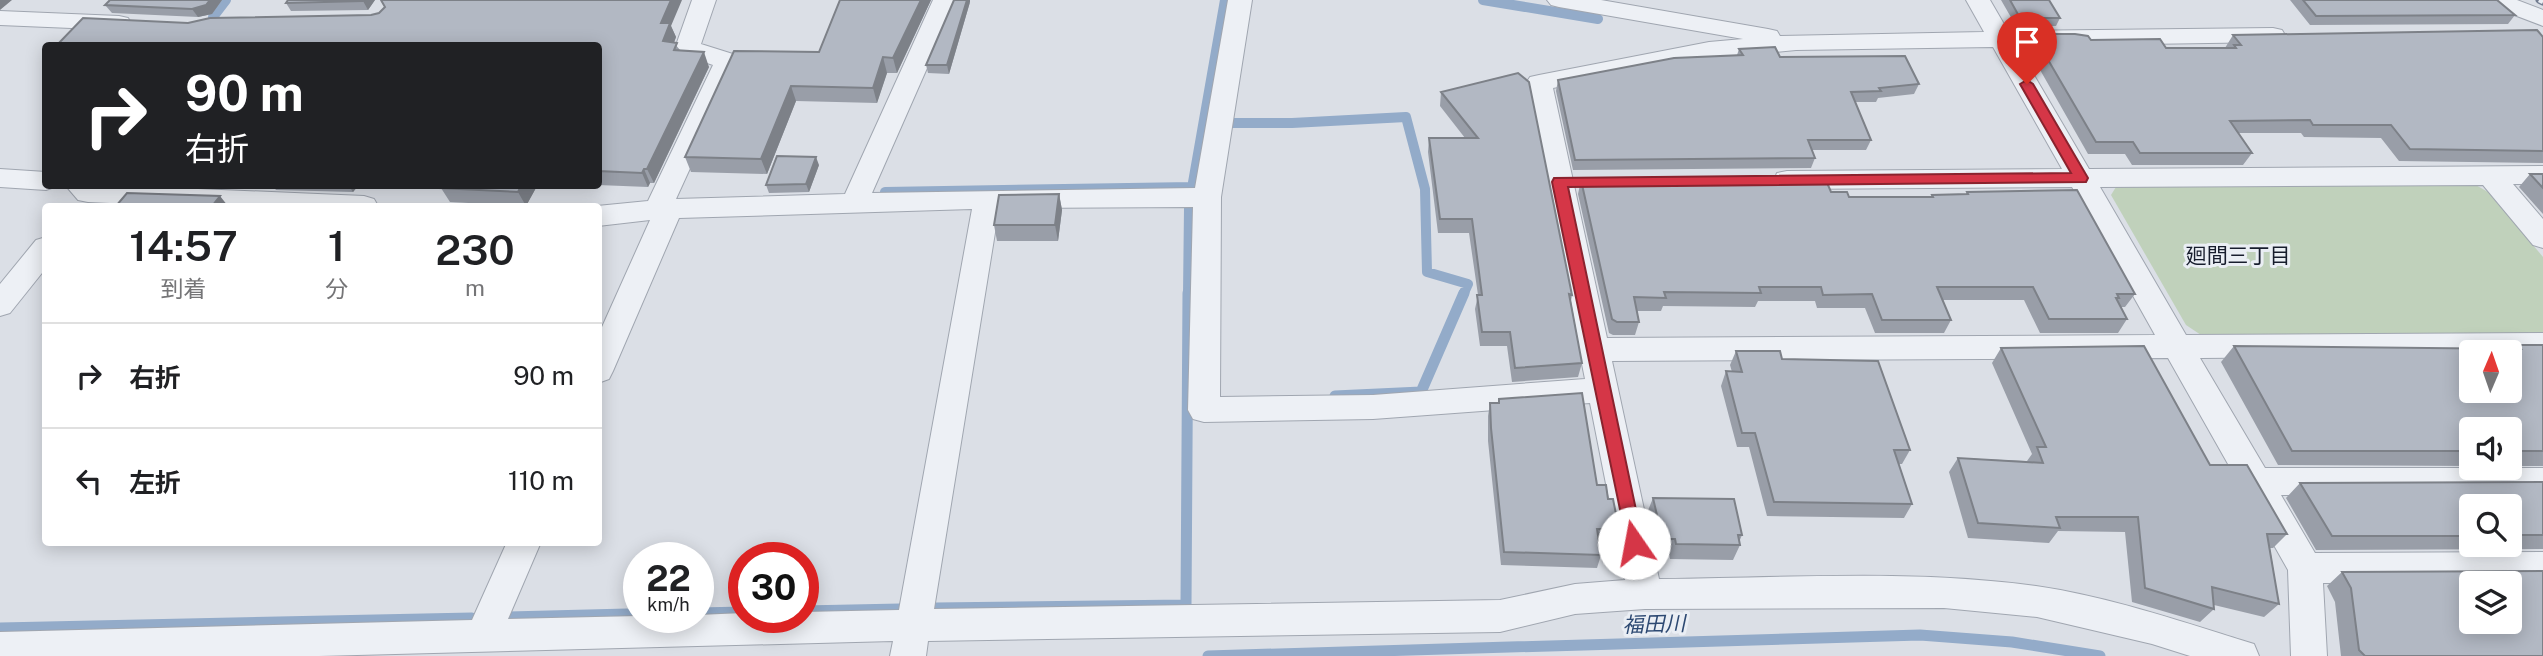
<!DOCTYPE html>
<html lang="ja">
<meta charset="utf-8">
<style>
:root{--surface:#fff;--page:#f6f6f6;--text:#202124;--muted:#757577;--line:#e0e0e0}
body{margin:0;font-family:"Public Sans","Noto Sans JP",sans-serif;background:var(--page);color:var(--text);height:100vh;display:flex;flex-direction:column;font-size:26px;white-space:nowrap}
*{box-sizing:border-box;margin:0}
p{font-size:23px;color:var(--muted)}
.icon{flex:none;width:38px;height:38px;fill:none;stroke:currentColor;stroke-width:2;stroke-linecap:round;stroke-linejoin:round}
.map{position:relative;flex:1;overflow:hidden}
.panel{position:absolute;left:42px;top:203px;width:560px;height:343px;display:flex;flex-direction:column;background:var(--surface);border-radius:7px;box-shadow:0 4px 18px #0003}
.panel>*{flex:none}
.banner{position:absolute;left:42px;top:42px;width:560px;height:147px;border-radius:7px;box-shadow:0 4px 18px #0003;background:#202124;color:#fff;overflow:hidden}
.needle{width:46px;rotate:2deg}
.controls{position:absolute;left:2459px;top:340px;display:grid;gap:14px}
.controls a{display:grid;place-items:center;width:63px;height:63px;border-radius:7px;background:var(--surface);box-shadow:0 4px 18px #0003;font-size:35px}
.speed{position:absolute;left:623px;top:542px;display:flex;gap:14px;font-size:35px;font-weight:700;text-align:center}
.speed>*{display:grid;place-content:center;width:91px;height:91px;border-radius:50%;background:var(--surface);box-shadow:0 4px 18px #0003;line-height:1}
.speed small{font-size:18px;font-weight:400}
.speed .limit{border:10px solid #d22;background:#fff;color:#111}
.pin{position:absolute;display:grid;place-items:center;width:60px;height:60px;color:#fff;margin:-72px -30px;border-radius:50% 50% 50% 0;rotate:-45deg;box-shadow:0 0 7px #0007}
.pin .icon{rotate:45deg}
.me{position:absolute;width:77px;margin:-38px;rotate:348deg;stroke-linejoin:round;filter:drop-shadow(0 0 5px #0008)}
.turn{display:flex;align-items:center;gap:24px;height:147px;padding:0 28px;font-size:32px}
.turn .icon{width:91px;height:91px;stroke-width:2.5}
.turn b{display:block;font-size:49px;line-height:60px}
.eta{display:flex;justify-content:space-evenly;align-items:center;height:119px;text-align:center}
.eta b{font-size:42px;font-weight:600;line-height:49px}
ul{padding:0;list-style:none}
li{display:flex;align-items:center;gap:21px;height:105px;padding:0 28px;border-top:2px solid var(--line)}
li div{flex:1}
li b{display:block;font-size:26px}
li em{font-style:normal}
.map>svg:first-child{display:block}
.green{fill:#c0d1bb}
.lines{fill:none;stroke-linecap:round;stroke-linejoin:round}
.stream-far1{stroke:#93abc9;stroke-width:10}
.stream{stroke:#93abc9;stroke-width:11}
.street-casing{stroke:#a0a6b0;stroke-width:2}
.street{fill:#edf0f5;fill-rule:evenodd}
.rail-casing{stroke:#737d91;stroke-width:7}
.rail{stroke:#eaeef4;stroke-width:4.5;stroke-dasharray:14;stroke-linecap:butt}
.wall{fill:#999ea8;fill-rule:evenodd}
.shaded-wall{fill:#7d8188}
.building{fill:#b2b8c3;stroke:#7d8188;stroke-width:2;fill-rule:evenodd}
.route{fill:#d53647;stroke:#8a232e;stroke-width:2}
.labels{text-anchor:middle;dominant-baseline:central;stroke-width:6;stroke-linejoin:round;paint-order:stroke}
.neighbourhood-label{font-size:21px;fill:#171d2d;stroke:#eaeef4}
.water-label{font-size:21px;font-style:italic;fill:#2d4972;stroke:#eaeef4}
</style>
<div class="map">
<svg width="2543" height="656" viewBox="0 0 2543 656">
<rect width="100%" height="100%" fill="#dbdfe6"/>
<path class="green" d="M2474,184L2488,192L2543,257V333L2201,335L2186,325L2111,195L2116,187Z"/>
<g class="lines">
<path class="stream-far1" d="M1483,0L1598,19
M213,17L226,0
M1229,123H1292L1406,117L1425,189L1427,272L1468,284L1463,295
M1192,188L1225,0
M885,192L1192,187
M1188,295L1189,208"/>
<path class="stream" d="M1335,396L1421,392L1464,293
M936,608L1186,605L1188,293
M803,611L900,609
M698,613L744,612
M509,617L627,614
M0,628L472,618
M1208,656L1920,635L2012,642L2100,656"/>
<g class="street-casing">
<path id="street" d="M692,0H716L701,44L736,55L739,61L676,199L845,194L933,0H957L872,193L1195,188L1228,0H1252L1221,197L1220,397L1373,395L1585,379L1526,83L1530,77L1539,75L1709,42L1743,39L1559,7L1551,5L1547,0H1601L1768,29L1777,31L1780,36L1984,32L1966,0H1990L2008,31L2273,28L2282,30L2285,35L2282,40L2273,42L2017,46L2089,169L2543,166V184H2513L2543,219V248L2533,245L2483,185L2100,187L2186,335L2543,333V355L2471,352V356L2200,358L2265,468H2543V494L2281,495L2315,553L2543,552V582L2323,583L2327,656H2291L2288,570L2168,358L1612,361L1659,579C1782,578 1914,569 2036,586C2105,596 2174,619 2241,640L2254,644L2259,656H2190L2152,644L2037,617L1944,608L1645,609L1575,614L1500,632L928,641L926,656H890L893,641L319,656H0V632L472,620L507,542H541L508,619L639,616L698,618V615L744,613V618H803V612L899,610L972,209L679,218L613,371L609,379L598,383V336L650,220L598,226L597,206L648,201L713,65L678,53L675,48ZM1993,47L2062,169L1787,171L1777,173L1774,180L1777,187L1787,189L2072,187L2155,335L1607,338L1553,88L1709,58L1796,50ZM1193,207L1188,410L1193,419L1204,422L1373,419L1590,403L1625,580L1575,584L1500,600L934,609L999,208Z
M2484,0H2517L2543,10V26L2488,5Z
M0,11L119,16L128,18L131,23L128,28L119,30L0,25Z
M0,169L46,172V186H57L46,190L0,187Z
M66,186H129L364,196L374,199L378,206H174L88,202L78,200Z
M46,237V268L10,313L0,316V284L36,240Z"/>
</g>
<use href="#street" class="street"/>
<g class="rail-casing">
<path id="rail" d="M2539,0L2543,2"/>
</g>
<use href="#rail" class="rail"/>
</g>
<path class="wall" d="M222,0L212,14L198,17L112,13L105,5Z
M375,0L368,10L291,11L286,3Z
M840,0H931L897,73H887L877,103L796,101L767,174L691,172L685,157L819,52Z
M2001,0H2049L2060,18L2056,26H2016Z
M2290,0H2497L2515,15L2508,24L2310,25Z
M970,2L949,74L928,73L926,65Z
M371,15L671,26L676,37L674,43L680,50L709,67L654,183H650L648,187L598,185V46L188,23Z
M2033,34L2166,48H2225L2233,35L2543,37V163L2399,161L2381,138L2304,137L2301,133H2238L2252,153L2243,165H2132L2125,154H2088L2027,47Z
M1739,49L1919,84L1914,94L1878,98L1876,102H1855L1871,140L1866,150H1812L1815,158L1811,168L1573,170L1556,91L1558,80L1737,55Z
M1518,73L1572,295L1571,301L1582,363L1578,377L1512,382L1507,346H1480L1475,309L1478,295L1469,233H1438L1428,152L1429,138H1465L1440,106L1441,92Z
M819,165L809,192L769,193L766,185Z
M2530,174H2543V214L2519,187Z
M1581,180L1831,192L1849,197H1930L1932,195L1966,194L1967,192L2135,294L2125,307H2121L2127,319L2118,333H2040L2024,300H1943L1951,320L1944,333H1875L1865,308H1817L1815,301H1758L1755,307L1663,306L1661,311H1637L1639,322L1635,335H1613L1609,333L1578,194Z
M273,186H358L353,192L276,190Z
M537,186L526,206L450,202L441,188Z
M1059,194L1062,210L1058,241H997L994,225Z
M2518,345H2543V466H2510V429H2471V466L2278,465L2221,362L2234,346L2514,349Z
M2001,348L2210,465L2287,534L2273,548H2270L2279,604L2264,617L2214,605V609L2200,622L2132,602L2125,532L2058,531L2049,543L1968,538L1949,472L1958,458L2027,461L2032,454L1992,363Z
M1736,351L1782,359L1910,450L1902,464H1899L1912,504L1904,518L1767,516L1749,447H1737L1721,386L1726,371L1732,372L1730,365Z
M1499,399L1597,485L1608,499L1619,529L1615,542H1599L1601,555L1597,568L1501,565L1488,441V416L1490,403H1498Z
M2543,482V549L2316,550L2286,498L2300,483ZM2471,506H2510V544H2471Z
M1653,498L1742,535L1739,542L1740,545L1733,560L1670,559L1669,554H1663L1661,543H1654L1647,513Z
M2342,572L2543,656H2341L2335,602L2327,586Z"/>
<path class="shaded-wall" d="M0,0H12L0,10Z
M210,0H222L212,14L198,17L192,9Z
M364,0H375L368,10L363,1Z
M671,0H682L671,26L676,37L669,55L663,41L661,23Z
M921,0H931L897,73L893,58Z
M967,0H970V2L949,74L947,65Z
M704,52L709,67L654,183L647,169Z
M883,57L887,73L877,103L873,88Z
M791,86L796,101L767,174L761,159Z
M816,157L819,165L809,192L806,184Z
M644,169L650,183L648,187L642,173Z
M349,186H358L353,192Z
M521,186H537L526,206L518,192Z
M1059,194L1062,210L1058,241L1055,225Z
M220,196L228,206H212Z"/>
<path class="building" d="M110,0H210L206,5L192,9L105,5Z
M288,0H364L363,1L286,3Z
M381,0H671L661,23H670L663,41L677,43L674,50L704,52L647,169H644L642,173L598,171V46H56L83,18L188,23L210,18L371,15L379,13L385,7Z
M840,0H921L893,58L883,57L873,88L791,86L761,159L685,157L734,51L819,52Z
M954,0H967L947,65H926Z
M2010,0H2049L2060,18H2020Z
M2303,0H2497L2515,15L2316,16Z
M2537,30L2543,37V151L2410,149L2391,125H2313L2310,120L2230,121L2252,153H2140L2133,142H2096L2033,34H2075L2088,36L2091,40L2160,39L2166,48H2236L2234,45H2241L2233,35Z
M1775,47L1780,57L1905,56L1919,84L1879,88L1881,91L1851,92L1871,140H1808L1815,158L1575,160L1558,80L1674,58L1743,55L1739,49Z
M1518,73L1529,82L1572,295L1569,294L1582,363L1515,368L1510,332H1482L1477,295H1482L1472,219H1440L1429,138H1478L1441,92Z
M777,156L816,157L806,184L766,185Z
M2530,174H2543V188Z
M1825,178L1831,192H1847L1849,197H1933L1932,195L1968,194L1967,192L2077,190L2135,294H2117L2119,298H2116L2127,319H2049L2033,287H1937L1951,320H1882L1872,294L1823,295L1821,287H1759L1761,293L1664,292L1666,298L1634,297L1639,322H1617L1612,319L1581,180Z
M443,186H521L518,192L441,188Z
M127,193L220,196L212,206H116Z
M1059,194L1055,225H994L999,195Z
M2518,345H2543V451H2510V429H2471V451H2292L2234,346L2521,349ZM2471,352H2510V390H2471Z
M2144,346L2210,465H2247L2287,534H2267L2279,604L2212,587L2214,609L2145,588L2138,517H2056L2060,528L1978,523L1958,458L2043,463L2037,447H2046L2001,348Z
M1736,351H1780L1782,359L1878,361L1910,450H1894L1912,504L1774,502L1755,433H1742L1726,371L1742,372Z
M1582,393L1597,485H1606L1608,499H1613L1619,529H1597L1601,555L1504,552L1491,428L1490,403H1499V399Z
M2543,482V535H2510V506H2471V536H2332L2300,483Z
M1653,498L1734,499L1742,535H1738L1740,545L1676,544L1675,539H1668L1666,528H1660Z
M2543,571V656H2365L2359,650L2351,588L2342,572ZM2471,583H2510V621H2471Z"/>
<path class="route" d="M2027,80L2033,84L2088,178L2086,182L1568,187L1643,543L1641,548L1634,551L1628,548L1552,182L1554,178L2071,173L2020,84Z"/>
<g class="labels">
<g class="neighbourhood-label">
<text x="2238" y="255">廻間三丁目</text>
</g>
<g class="water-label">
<text transform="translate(1654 624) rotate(-2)">福田川</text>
</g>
</g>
</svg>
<div class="controls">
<a><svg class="needle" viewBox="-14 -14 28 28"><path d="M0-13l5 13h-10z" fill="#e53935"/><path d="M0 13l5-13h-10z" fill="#757577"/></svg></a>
<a><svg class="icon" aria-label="sound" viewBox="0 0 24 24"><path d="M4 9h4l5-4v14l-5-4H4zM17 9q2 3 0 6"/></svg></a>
<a><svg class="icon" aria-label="search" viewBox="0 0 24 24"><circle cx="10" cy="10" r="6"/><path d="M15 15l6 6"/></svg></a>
<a><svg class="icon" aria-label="layers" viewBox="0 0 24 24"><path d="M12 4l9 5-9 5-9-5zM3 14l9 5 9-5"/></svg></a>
</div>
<div class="speed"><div>22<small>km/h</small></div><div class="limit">30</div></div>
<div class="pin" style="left:2027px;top:84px;background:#d93025"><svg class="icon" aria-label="arrive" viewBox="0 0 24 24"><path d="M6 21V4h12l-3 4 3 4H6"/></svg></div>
<svg class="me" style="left:1634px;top:543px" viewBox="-20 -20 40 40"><circle r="19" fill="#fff"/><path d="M0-13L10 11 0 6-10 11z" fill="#d53647"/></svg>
<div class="banner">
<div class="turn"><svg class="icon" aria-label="right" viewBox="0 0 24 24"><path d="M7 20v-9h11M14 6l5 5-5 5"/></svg><div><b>90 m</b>右折</div></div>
</div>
<section class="panel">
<div class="eta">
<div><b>14:57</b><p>到着</p></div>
<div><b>1</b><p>分</p></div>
<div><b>230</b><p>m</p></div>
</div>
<ul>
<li><svg class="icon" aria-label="right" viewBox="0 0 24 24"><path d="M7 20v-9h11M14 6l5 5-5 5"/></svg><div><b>右折</b></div><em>90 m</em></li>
<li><svg class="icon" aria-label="left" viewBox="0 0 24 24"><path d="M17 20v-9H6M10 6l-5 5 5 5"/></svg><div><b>左折</b></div><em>110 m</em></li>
</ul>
</section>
</div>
